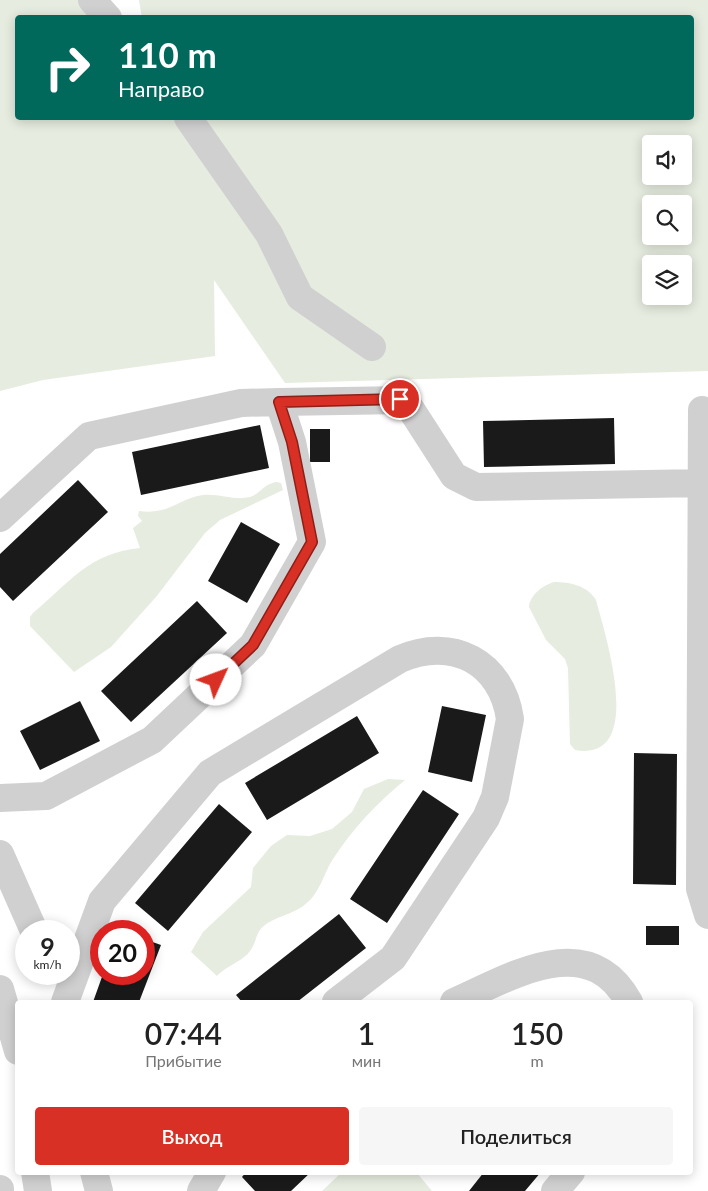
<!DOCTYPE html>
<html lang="ru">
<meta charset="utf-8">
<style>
:root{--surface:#fff;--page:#f6f6f6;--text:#222;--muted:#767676;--accent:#d93025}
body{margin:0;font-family:Lato,sans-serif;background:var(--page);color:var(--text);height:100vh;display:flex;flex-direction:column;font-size:19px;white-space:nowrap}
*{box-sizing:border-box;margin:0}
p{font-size:16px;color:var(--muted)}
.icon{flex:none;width:28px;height:28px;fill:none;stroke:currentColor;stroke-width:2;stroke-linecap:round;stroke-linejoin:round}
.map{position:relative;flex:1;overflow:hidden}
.details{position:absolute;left:15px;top:1000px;width:678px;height:175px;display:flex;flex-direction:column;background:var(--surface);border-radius:5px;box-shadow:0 2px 12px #0003}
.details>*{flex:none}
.guide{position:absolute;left:15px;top:15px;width:679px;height:105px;border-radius:5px;box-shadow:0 2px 12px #0003;background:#00695c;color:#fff;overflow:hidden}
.controls{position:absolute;left:642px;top:135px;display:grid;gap:10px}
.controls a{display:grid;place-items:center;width:50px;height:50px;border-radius:5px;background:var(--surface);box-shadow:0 2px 12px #0003;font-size:25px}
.speed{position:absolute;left:15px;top:920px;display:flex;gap:10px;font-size:25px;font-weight:700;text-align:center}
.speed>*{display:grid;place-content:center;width:65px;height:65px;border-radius:50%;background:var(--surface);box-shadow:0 2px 12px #0003;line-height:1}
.speed small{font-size:12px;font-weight:400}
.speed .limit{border:8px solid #d22;background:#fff;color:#111}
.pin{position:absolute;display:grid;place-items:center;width:42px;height:42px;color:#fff;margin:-21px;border:2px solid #fff;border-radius:50%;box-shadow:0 1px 5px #0007}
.me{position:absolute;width:55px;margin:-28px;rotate:47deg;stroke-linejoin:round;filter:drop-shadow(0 0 4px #0008)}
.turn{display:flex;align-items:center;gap:18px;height:105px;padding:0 20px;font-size:22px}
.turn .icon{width:65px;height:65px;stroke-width:2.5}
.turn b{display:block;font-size:35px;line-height:42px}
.eta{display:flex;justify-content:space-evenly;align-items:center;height:85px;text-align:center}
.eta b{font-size:30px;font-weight:600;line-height:35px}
.cta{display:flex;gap:10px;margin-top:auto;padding:10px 20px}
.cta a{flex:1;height:58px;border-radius:5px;background:var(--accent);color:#fff;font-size:20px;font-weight:600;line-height:58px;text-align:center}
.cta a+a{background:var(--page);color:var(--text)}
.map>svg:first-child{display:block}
.green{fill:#e6ecdf;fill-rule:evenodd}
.building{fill:#1a1a1a}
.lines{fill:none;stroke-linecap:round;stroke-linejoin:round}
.minor{stroke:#d0d0d0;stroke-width:28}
.route-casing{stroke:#8d1f18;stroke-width:12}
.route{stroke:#d93025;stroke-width:9}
</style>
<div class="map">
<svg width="708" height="1191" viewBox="0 0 708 1191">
<rect width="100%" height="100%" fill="#fff"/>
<path class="green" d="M0,0H92L108,17L18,18V118H691V18H142L139,0H708V371L285,383L214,280L215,356L43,380L0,391ZM651,144H684V176H651ZM651,204H684V236H651ZM651,264H684V296H651Z
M276,482L281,483L283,490L220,520L205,533L156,597L111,647L74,672L30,626V617L33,613C70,582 89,553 140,548L133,528L142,521L138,516L139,511C170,515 177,499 203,495C218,493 235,501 250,497C261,493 264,484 276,482Z
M554,582C570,582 588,586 596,600C605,634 647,763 575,750L570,744L568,668L565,659L546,640L529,607C530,595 543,585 554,582Z
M388,779L405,780C377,803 353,828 333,859C325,871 321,888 311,899C296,915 280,914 265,925C256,931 257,940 252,948C245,961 227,965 217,976L191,952L203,932L251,887L253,868L271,846L287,835L310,836L332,829L352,812L364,789Z
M342,1172L417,1173L432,1191H322Z"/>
<path class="building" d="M614,418L615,464L484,467L483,421Z
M260,425L269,468L141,495L132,452Z
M310,429H330V462H310Z
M78,480L108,512L13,601L0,587V554Z
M241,522L280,544L247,603L208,581Z
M197,601L227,633L131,722L101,691Z
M80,701L100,741L40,770L20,731Z
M442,706L486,715L472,782L428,772Z
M357,716L379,753L267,820L245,783Z
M634,753L677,754L676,885L633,884Z
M423,790L459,814L387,923L350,899Z
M219,804L252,832L168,931L135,903Z
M339,914L366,948L297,1002H242L236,995Z
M646,926H679V945H646Z
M144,939L161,945L139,1002H93L103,974H144Z
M246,1172H311L291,1191H255L242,1177Z
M484,1172H541L525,1191H469Z"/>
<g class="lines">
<path class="minor" d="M92,0L108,18
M188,118L269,234L300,297L372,347
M279,402L405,400L454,476L476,487L702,483
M702,410L700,889L708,915
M0,518L89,436L241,403L279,402L292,442L312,542L253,645L152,740L46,796L0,798
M0,854L34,931
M0,989L18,1051
M65,1002L102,901L210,773L400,659C452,636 502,662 510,719L495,797L486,818L393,958L336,1002
M454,1002C509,978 588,927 629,1002
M35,1172L38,1191
M94,1172L99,1191
M0,1189V1191
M201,1191L212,1172
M555,1191L571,1172"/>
</g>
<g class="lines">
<g class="route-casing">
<path id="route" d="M216,680L253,645L312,542L292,442L279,402L400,399"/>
</g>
<use href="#route" class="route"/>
</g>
</svg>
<div class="controls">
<a><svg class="icon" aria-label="sound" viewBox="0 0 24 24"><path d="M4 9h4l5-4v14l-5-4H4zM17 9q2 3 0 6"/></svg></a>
<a><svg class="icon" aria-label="search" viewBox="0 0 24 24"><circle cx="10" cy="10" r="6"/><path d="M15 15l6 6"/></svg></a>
<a><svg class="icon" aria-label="layers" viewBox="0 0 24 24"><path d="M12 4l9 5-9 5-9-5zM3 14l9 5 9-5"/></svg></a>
</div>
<div class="speed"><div>9<small>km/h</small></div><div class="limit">20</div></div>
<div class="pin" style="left:400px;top:399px;background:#d93025"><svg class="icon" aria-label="arrive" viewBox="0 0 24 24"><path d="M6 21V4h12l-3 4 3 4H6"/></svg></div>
<svg class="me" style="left:216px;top:680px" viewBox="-20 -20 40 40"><circle r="19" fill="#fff"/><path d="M0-13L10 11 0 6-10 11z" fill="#d93025"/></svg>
<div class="guide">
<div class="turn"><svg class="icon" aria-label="right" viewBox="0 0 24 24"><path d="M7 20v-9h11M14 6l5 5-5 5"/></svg><div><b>110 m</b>Направо</div></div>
</div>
<section class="details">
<div class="eta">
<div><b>07:44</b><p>Прибытие</p></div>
<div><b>1</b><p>мин</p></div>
<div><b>150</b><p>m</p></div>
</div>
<div class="cta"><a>Выход</a><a>Поделиться</a></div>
</section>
</div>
